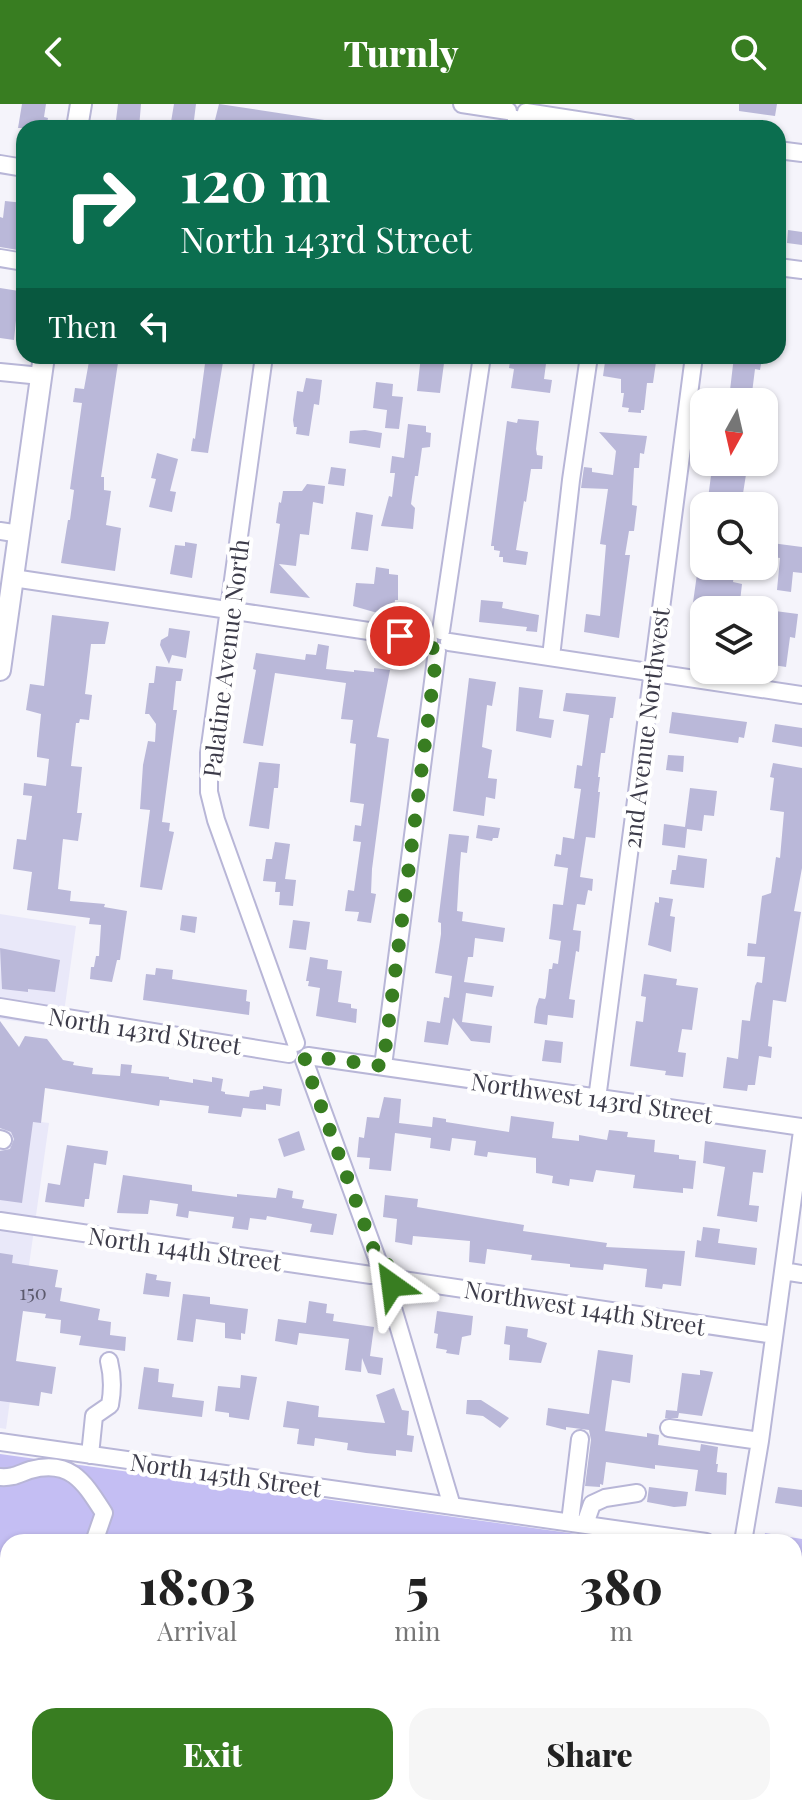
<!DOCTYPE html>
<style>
:root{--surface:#fff;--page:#f6f6f6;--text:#222;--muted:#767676;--accent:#387d21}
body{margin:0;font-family:"Playfair Display",serif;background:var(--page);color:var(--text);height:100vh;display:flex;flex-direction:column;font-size:30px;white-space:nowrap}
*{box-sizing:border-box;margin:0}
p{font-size:26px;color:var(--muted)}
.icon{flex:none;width:44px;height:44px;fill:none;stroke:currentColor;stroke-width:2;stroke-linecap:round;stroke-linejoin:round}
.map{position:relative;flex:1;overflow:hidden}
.panel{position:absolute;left:0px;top:1430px;width:802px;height:282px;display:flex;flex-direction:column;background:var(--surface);border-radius:24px 24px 0 0;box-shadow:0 2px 6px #0004}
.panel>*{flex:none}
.guide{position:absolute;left:16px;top:16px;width:770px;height:244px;border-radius:24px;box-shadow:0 2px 6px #0004;background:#0b6e4f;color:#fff;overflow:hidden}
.needle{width:52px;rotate:188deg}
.tools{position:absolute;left:690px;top:284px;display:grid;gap:16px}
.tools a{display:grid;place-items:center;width:88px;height:88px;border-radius:16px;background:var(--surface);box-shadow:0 2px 6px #0004;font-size:40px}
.pin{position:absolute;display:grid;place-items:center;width:68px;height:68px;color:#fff;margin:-34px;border:4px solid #fff;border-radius:50%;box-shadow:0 2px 8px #0007}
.me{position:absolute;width:88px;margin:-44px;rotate:329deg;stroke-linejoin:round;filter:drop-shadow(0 0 6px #0008)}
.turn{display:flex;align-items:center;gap:28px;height:168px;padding:0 32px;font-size:36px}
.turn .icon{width:104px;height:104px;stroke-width:2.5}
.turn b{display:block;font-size:56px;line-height:68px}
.then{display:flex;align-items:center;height:76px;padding:0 32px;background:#0003;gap:16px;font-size:30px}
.eta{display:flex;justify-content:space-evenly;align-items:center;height:136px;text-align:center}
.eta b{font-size:48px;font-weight:800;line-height:56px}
.cta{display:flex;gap:16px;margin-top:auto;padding:16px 32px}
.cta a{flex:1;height:92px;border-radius:24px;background:var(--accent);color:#fff;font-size:32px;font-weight:800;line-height:92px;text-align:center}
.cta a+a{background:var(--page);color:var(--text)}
header{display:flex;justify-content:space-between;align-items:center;height:104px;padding:0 32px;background:var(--accent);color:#fff;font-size:36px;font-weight:800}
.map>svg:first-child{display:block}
.built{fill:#e9e8f9}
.green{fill:#c4bef3}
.building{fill:#bab8d9}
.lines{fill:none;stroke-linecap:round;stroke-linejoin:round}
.minor-casing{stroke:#b8b6d7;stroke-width:20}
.major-casing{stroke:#b8b6d7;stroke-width:24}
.minor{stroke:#fff;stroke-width:16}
.major{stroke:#fff;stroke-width:20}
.route{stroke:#387d21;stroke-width:14;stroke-dasharray:0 25.2}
.labels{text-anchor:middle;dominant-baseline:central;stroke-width:8;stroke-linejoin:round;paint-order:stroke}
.number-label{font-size:20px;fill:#5c5a6d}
.street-label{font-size:24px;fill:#3c3b49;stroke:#fff}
</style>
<header><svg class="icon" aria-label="back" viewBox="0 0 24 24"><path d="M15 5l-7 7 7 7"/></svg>Turnly<svg class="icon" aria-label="search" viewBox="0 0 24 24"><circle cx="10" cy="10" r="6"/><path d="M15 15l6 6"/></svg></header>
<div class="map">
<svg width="802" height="1711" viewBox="0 0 802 1711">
<rect width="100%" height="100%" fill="#f5f4fb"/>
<path class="built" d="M0,810L76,822L62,923L0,915Z
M0,1013L49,1019L6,1325L0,1324Z"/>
<path class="green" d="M0,1350L634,1438H8V1704H794V1523L802,1531V1711H0Z
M765,1429L802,1435V1452L794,1450V1438H763Z"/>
<path class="building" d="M22,0H46L44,13L48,14L46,24H18Z
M118,0H141L139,24H115Z
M174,0H196L193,24H170Z
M219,0L331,17V24H213Z
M739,0H777L775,12L739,7Z
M5,97L24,99V147L0,143V113L3,114Z
M788,126L802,128V141L787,139Z
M0,184L19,187L14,236L0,234Z
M90,252H119L101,373H104V386L111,387L106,421L121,424L115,467L61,459L68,416H70L74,386L70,385L82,299L73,298L75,284L84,285Z
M206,252H224L208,349L191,347L193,334L195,335Z
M421,252H445L440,289L417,287Z
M511,252H547L544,275L552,276L550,289L511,284L514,265L509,264Z
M734,252L762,255L760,266L755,265L751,297L729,295Z
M626,254L656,258L653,279H647L644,306H641V309L628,308L629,304L622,303L624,289H621V275L603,272L605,258L625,260Z
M306,274L322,276L319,301L314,300L309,332L296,330L297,323H294L293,316L297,287L303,288Z
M376,278L393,280L392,292L403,293L399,325L385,324L387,306L373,304Z
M518,315L539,317L536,345L537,351L543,352L542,365H531L526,398L524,397L516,446L528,448L526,461L503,458V453H499L500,447L494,446V442H491L507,317L517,319Z
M408,320L426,322V328L431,329L430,343L422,344L418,372H415L411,400L415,404L413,425L381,422L389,392L392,393L395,369H390L392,352L404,354Z
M365,326L382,329L380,344L349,339L350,327Z
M599,328L647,332L644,350L640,349L639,364H634L632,401L637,402L634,427H629L625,451H630L619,534L584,528L586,510L600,512L606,441L600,440L608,385L581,384L584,363L592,364V368L613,371L616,347Z
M157,349L178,355L170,387L176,388L172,408L149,403L156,375L151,374Z
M727,358H748L741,402H707L712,364L726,366Z
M331,363L346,365L344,382L328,380Z
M307,380L325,382L323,400L313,398L309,431L300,430L296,462L279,460L310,494L270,489L280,420L276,419L279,398L281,399L283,387H302Z
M356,408L373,411L368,447L351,445Z
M185,438L197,440L192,474L170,470L175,441L185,442Z
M764,438L802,443V469L793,468L791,488L777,486L780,454L764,452Z
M711,462L735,466L733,478L742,480L739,506H704V515L691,513L697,470L709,472Z
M376,463L389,465V470L398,471V496H395L394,505L382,503L381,510L353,502L356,479L374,480Z
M481,496L503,498L502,504L539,511L537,528L526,527L527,523L479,518Z
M775,507L798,510L795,534L790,533L786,563L767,560Z
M52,511L109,518L105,540H91L85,590L92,591L89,616L80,615L79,619H76L71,662L82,663L77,709H82L78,737L63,735L58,785L71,787L70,797L105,800L104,803L127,807L120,856H117L112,878L90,875L91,863H94L96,852H99L101,821L89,820L90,814L27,806L32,768L13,765L17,735L26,736L32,692L23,691L24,679L46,682L49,655L37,653V649L41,610L26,606L30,580L44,582Z
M697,515L704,516V555L692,553Z
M169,524L190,527L186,554L172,551L169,560L160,541L161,536L168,532Z
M318,540L329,542L326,565L354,568V566L374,568V564L390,566L377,633L389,635L372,765L371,789L376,790L371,819L357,817L359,808L345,807L348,786L354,787L361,738L353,737L355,721L361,722L364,700L350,698L356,640L350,639L353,616L341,615L346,579L275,569L263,642L243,639L256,566L253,565L256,549L305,556L306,550L316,551Z
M156,562L183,565L181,577H176L173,606H177L175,620L162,718L170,719L169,727L174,728L162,786L140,783L150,706L140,705L143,661L148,637L155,638L156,620L149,610H145L149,579H154Z
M469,574L496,578L492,602L487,601L482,643L492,646L488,674L497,675L495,695L486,693L484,712L453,707Z
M519,583L543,586L539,614L554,616L551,634L516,627Z
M566,589L616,593L613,614H610L605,649H601L598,673H600L598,688H600L595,734L586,733L580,773L593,775L592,787L588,786L585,801L577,800L573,826L581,827L579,848L576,847L569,895L575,896L573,914L548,911L547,921L534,919L536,903L539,894L545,895L546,892L549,865H552L553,859L558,860L561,837L549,835L551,819L553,800L563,801L568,764L554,762L556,750L561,751L563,733L574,735L581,685L574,684L577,661L582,662L589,611L563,607Z
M672,608L747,618L744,634L739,633L738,639L669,629Z
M775,620L802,624V643L772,638Z
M668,651L684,652L683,668L666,666Z
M259,658L280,660L278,684H274L269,725L249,722Z
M773,659L802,664V764L794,807L801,808L786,898L773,896L768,942L772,943L771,954L759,952L755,981H748L747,987L723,984L727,953L738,955L742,916L750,917L755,882L757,878L762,879L765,853L747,852L748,839L756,840L762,792L771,789L776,753L780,754L784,708L770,706L774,674L770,673Z
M690,684L717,687L714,712L704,711L702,727L687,725L685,744L662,741L664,720L685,723Z
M478,721L500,724L498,734H493L492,737L476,734Z
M449,730L469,732L467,749L461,748L459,772L457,807L463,808L462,817L505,824L503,838L475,834L473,853H468L464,878L494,882L492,893L466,889L462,918L492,922L490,939L471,937L453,914L448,941L424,938L427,917L440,919L444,893L449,894L452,872L435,869L441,830V819L438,818Z
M275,738L290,740L285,775L296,776L293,802L279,801L280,788H275L276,778L263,777L266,755H272Z
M678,751L707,755L704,784L670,780L672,766H676Z
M659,793L673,795L670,812L675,813L671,848L648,841L655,798L659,799Z
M182,811L197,813L195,829L180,826Z
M293,816L310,818L306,846L289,844Z
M0,844L60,856L55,888L28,885V888L2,885Z
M310,853L328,856L327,865L342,867L338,898L351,900V904L357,905L356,919L316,912L320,884L308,882L309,877H306Z
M156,864L173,866L172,875L247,886L246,897L250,898L249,911L143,896L146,870L155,871Z
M644,870L677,875L676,881L698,884L692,926L682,925L678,948L686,949L683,973L665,971L666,967L630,962L636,917L643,918L646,893L641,892Z
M0,917L19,943L25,932L47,935L63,956L74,958L73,961L93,964L92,970L120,972L121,960L132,961L131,969L169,973V975L193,979V975L212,978V973L223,975L221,987L225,988V990L249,993L250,987L263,985V982L282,985L280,1002L266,1000V1006L243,1004L241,1013L208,1009L209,1002L160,996L159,1002L45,984L41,1019L33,1018L22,1099L0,1096V1047L10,1045L14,1035L11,1028L0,1024Z
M545,936L563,938L561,959L542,957Z
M384,993L401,995L399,1019L432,1023L433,1013L446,1015V1018L509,1028L511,1012L554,1018L552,1034L579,1037V1031L607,1036L609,1026L628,1028L627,1033L655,1036L654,1048L679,1051V1055L696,1057L693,1085L683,1084V1089L633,1084L635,1071L596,1066L593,1078L570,1075L569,1082L552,1079L553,1072L536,1069V1054L488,1048L487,1053L474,1051L476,1037L452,1034L450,1047L430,1044L431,1034L395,1029L391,1067L369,1065L370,1054L357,1053L359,1033L364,1034L367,1013L379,1014Z
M299,1027L305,1046L284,1053L278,1035Z
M705,1037L766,1046L763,1069L753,1068L749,1101L759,1102L757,1118L717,1112L725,1063L703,1059Z
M67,1041L108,1047L106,1061L94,1059L89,1095H85L84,1103L45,1098L48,1079L60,1081Z
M123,1071L192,1081V1087L237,1093V1090L276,1094L278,1084L293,1087L292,1094L304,1096L302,1104L337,1110L333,1131L310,1128L312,1120L267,1112L266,1116L250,1114L248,1126L232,1124L234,1113L189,1107L188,1114L176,1112L178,1100L150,1096L148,1110L117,1109Z
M385,1091L418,1095L417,1103L524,1121L523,1127L607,1139L606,1143L685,1147L681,1182L663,1180L662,1185L645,1183L647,1165L604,1160L603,1166L570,1163V1160L531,1156L532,1151L487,1145L485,1160L469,1158L470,1137L413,1132L412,1141L395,1138L397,1115L383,1113Z
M703,1123L720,1125L718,1139L757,1144L755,1161L695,1153L697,1136L701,1137Z
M0,1149L13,1151L12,1159L58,1166L55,1183L62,1184L60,1197L100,1205L98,1216L111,1218L110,1231L126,1233L125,1247L79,1241L81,1232L60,1229L61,1216L45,1214L46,1210L23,1207L16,1257L56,1263L52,1290L41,1288L39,1302L0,1297Z
M146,1169L157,1171L156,1176L171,1178L169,1193L143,1190Z
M183,1190L210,1193V1200L248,1205L245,1230L241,1229V1236L225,1234V1219L196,1215L193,1238L177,1236Z
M309,1197L327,1200L326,1209L334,1210L333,1217L374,1223L370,1252L383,1254L381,1271L368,1269L362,1254L361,1268L345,1266L349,1235L299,1229L297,1241L275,1237L278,1215L306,1219Z
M437,1207L473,1212L471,1231L462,1233L459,1251L446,1249L447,1246L436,1244L438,1230L434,1229Z
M506,1222L528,1225L527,1233L547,1239L541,1259L509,1256L510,1241L504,1240Z
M598,1246L633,1251L630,1279L612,1276L605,1327L647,1333V1329L659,1331L658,1341L700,1347L701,1340L718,1343L716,1360H718L717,1368L727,1369L726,1391L695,1387L698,1366L655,1361V1365L606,1358L603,1381L600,1380V1383L585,1382L591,1336L589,1326L566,1323V1326L546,1321L548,1304L589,1310Z
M144,1263L159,1265L158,1278L174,1280L172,1293L204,1297L202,1313L138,1305Z
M700,1266L713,1268L702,1312L679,1309L678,1314H665L666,1306L677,1307L682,1269L700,1271Z
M241,1271L257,1273L249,1316L229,1313V1309L215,1307L218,1282L240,1284Z
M394,1284L402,1306L409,1307L407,1331L414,1332L412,1348L396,1346V1352L366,1349L347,1346L348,1339L315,1334L314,1342L297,1340L299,1325L283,1323L287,1297L319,1302L318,1313L385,1319L376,1291Z
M467,1296H481L509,1314L500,1324L483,1312L466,1310Z
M649,1383L688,1388L686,1402L674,1403L647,1398Z
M778,1383L802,1386V1403L775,1399Z"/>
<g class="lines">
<g class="minor-casing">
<path id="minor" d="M462,0L508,7
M526,8L629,24
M515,24L516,15
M778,46L802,49
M0,60L24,64
M0,154L24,158
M778,163L802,166
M264,252L209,649V688L216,716L296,939
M0,268L41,272
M0,427L20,430
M13,474L429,536
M441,527L482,252
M449,538L802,591
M551,553L571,376L589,252
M0,903L289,950
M308,952L802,1023
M304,956L379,1160
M383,962L437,547
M597,995L694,252
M0,1035L3,1036
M0,1117L371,1171
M783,1167L802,1170
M396,1175L774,1231
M387,1184L452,1402
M669,1324L760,1337
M0,1338L706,1438
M90,1351L94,1312L110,1301C113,1285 113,1273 109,1257
M0,1373C13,1374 18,1370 30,1366C71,1355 84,1378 104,1409L94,1438
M570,1418L580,1335
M585,1420L592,1400L605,1394L637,1389
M743,1438L760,1337L802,1027
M794,1500L802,1509
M320,1704L322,1711
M410,1704L421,1711
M777,1704L781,1711
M121,1711L122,1704
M147,1711L149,1704"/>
</g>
<g class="major-casing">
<path id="major" d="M77,24L81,0
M0,566L44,252"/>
</g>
<use href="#minor" class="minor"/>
<use href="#major" class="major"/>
</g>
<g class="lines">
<path class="route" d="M392,1181C398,1173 397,1166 389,1161L379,1160L304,956L308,952L383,962L437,547L431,543L429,536L400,532"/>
</g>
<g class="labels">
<g class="number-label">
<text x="33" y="1187">150</text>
</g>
<g class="street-label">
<text transform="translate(225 554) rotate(-83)">Palatine Avenue North</text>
<text transform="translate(645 624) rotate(-83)">2nd Avenue Northwest</text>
<text transform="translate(145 926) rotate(9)">North 143rd Street</text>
<text transform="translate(592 993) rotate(8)">Northwest 143rd Street</text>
<text transform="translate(185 1144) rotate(8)">North 144th Street</text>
<text transform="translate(585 1203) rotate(9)">Northwest 144th Street</text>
<text transform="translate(226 1370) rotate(8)">North 145th Street</text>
</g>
</g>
</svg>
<div class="tools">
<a><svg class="needle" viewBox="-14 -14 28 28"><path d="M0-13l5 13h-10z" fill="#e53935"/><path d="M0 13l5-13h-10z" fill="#767676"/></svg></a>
<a><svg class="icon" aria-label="search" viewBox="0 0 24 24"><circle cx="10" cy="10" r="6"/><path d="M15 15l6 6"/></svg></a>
<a><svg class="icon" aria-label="layers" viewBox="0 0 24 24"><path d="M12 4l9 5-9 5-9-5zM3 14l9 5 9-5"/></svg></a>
</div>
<div class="pin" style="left:400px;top:532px;background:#d93025"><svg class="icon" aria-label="arrive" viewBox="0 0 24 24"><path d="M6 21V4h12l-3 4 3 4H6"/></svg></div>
<svg class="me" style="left:392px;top:1181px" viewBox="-20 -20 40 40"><path d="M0-17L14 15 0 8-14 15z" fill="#387d21" stroke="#fff" stroke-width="4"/></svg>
<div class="guide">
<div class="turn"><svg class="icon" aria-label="right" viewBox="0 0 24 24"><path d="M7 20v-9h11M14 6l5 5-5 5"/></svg><div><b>120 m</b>North 143rd Street</div></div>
<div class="then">Then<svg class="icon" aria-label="left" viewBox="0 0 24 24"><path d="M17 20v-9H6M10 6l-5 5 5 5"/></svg></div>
</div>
<section class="panel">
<div class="eta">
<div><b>18:03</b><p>Arrival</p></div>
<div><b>5</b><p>min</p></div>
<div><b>380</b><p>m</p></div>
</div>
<div class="cta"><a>Exit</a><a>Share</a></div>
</section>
</div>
